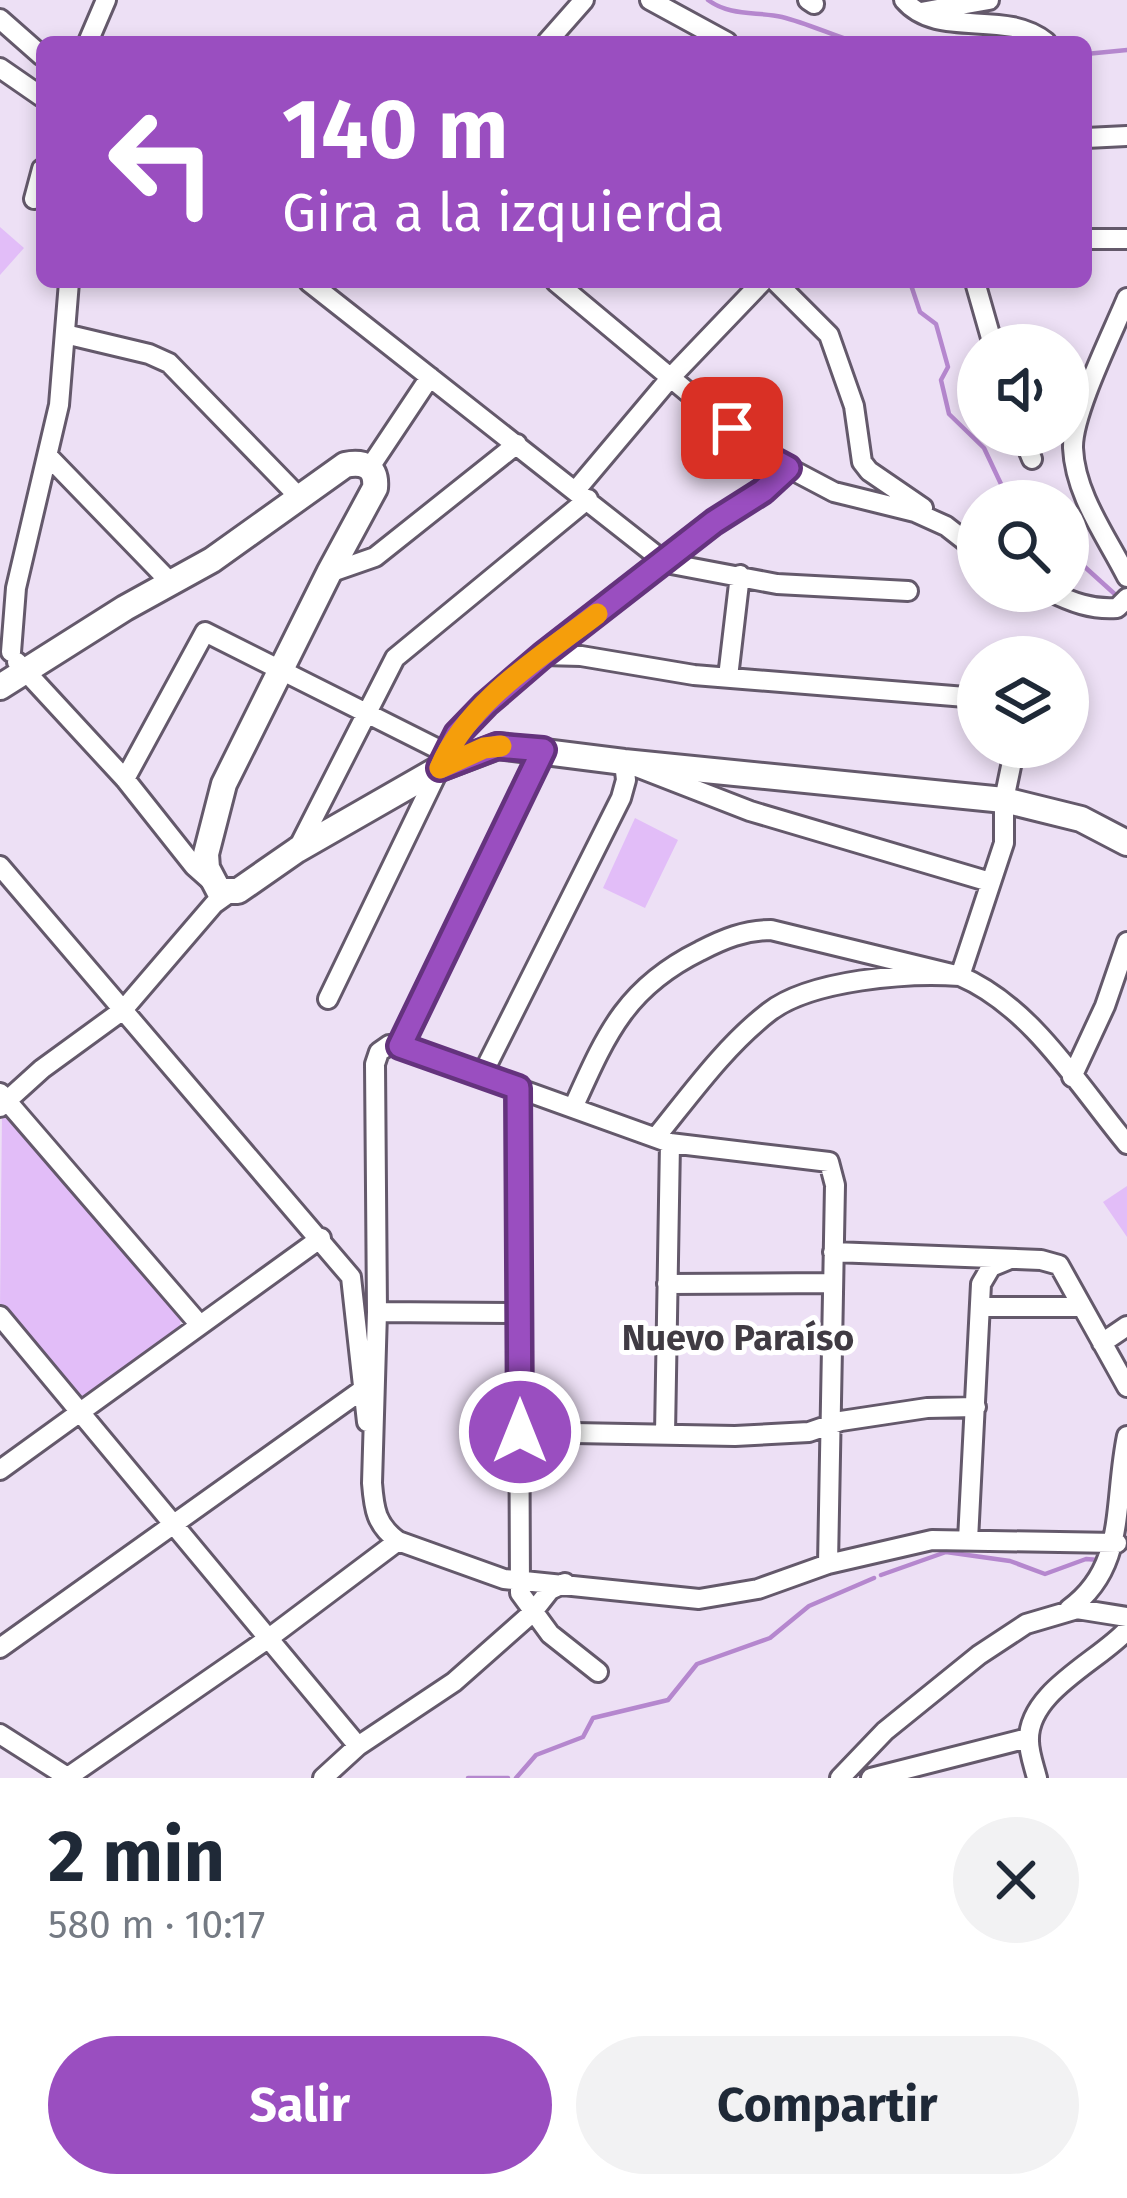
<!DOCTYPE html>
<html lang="es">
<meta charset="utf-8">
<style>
:root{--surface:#fff;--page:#f2f2f3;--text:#1f2937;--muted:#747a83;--accent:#9a4ec0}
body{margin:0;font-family:"Fira Sans",sans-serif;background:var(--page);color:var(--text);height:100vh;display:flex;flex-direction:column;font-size:45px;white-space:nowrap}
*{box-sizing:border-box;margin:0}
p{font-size:39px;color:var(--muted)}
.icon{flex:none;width:66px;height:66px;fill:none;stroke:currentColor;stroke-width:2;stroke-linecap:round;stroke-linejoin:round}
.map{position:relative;height:1778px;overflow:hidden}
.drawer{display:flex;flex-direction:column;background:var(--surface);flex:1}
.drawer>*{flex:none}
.guide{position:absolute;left:36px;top:36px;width:1056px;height:252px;border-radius:18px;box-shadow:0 6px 18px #0003;background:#9a4ec0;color:#fff;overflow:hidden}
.fabs{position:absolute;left:957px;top:324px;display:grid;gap:24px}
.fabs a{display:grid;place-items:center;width:132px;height:132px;border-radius:50%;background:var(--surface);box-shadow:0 6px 18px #0003;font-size:60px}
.pin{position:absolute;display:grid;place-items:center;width:102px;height:102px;color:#fff;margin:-51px;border-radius:24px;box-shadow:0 6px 18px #0006}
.me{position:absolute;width:132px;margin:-66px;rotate:0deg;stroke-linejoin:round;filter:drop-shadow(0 0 9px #0008)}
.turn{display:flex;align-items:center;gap:42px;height:252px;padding:0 48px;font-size:54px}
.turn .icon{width:156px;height:156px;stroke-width:2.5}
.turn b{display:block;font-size:84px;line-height:102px}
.round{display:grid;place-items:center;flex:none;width:126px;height:126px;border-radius:63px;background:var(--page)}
.summary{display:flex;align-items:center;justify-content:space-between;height:204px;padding:0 48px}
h1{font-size:72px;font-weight:700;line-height:90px}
.button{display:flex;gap:24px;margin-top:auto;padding:24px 48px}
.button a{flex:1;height:138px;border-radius:72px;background:var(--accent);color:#fff;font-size:48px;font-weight:700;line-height:138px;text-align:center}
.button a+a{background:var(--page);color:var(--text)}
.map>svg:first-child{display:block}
.green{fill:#e2bdf8}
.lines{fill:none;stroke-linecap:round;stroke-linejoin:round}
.stream{stroke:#b587ce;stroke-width:4.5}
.street-casing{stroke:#64596b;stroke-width:24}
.secondary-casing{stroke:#64596b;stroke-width:30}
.street{stroke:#fff;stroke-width:18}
.secondary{stroke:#fff;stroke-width:24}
.route-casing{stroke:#64337d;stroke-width:30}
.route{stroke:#9a4ec0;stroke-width:21}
.slow{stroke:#f59e0b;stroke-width:21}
.labels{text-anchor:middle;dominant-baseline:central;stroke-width:10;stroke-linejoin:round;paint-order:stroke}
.neighbourhood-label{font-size:36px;font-weight:bold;fill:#403b43;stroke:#fff}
</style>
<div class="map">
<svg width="1127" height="1778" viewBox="0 0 1127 1778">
<rect width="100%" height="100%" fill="#ede0f5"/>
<path class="green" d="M0,227L24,248L0,275Z
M635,818L678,840L645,908L603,888Z
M2,1113L10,1114L182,1314L179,1330L81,1402L0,1308Z
M1127,1186V1237L1103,1202Z"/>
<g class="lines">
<path class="stream" d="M708,0C731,17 757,11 782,17C806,23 832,35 855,42
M1086,54L1127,50
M910,282L920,312L936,324L948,367L941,380L949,414L984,448L1009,501
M1068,557L1076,559L1118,597
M881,1575L946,1552L1010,1561L1045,1574L1086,1559L1099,1560
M468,1778H508
M516,1778L536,1755L583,1737L593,1718L668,1700L697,1664L770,1638L809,1606L874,1578"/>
<g class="street-casing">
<path id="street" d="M650,0L727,42
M808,0L814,4
M904,0C938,40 1005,8 1046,42
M921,12L989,0
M0,19L42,56
M88,42L106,0
M547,42L584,0
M0,68L42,97
M1086,138L1127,136
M34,199L42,169
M1086,239H1127
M309,282L666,563L777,584L908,591
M556,282L762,454L834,492L915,512L946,526L978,551
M776,282L829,335L854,406L862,462L869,471L923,508
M975,282L993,345
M1127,298C1113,332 1072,414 1073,448C1075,495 1107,537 1127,577
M65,334L149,354L169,363L299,497
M1022,435L1032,459
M49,457L172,584
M370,467L430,377
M576,490L672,376L762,282
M329,573L375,557L517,444
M1049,591C1071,602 1092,610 1117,608L1127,598
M11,652L16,588L59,405L69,282
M543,655L581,656L694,675L978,698
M17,662L125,779L194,866L212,882
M728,677L740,575
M543,750L400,1046L389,1045L379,1052L375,1064L377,1312L372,1483C374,1509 376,1525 398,1541L504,1579L699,1599L758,1589L828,1564L932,1540L1117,1543
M125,779L205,632L446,753
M297,850L395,658L588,499
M0,866L351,1277L367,1422
M328,999L456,734L543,655L788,468
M400,1046L670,1143L829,1162L835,1185L828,1564
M482,1075L621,798L626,780L624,762L750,811L990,882
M1072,1077L1105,1006L1127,942
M518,1088L520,1593L550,1634L598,1672
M0,1093L200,1325
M0,1107L42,1069L123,1010L214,904L228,894
M573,1108C606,1035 625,988 700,951C723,939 745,930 771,930L960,976C1032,1007 1078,1085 1127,1144
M656,1137C691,1094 725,1046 769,1012C810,980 909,972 960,976L1004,843V800L1015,747
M833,1252L1041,1260L1059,1265L1127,1387
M667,1284L832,1283
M980,1307H1081
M377,1312L520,1313
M0,1316L358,1746
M1102,1343L1127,1326
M520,1432L735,1436L809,1432L841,1421L927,1408L976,1407
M665,1434L670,1143
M0,1470L321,1238
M968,1540L981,1284L991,1267L1008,1260
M1069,1609C1127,1567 1113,1504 1127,1436
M0,1648L362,1390
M0,1734L69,1778
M68,1777L269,1638L398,1541
M323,1778L358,1746L454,1682L532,1613L550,1590L565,1583
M840,1778L885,1731L979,1655L1026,1624L1077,1609L1127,1617
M871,1778L1028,1738
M1037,1778C1034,1766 1029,1753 1029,1741C1027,1692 1099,1661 1127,1630"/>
</g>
<g class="secondary-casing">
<path id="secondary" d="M0,687L125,608L212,560L345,465C364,461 377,467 375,488L329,573L224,784L206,854L207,868L219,891H238L297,850L440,768L498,746L624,762L1004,800L1081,819L1127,843"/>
</g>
<use href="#street" class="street"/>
<use href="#secondary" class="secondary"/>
</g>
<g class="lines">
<g class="route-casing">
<path id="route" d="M520,1432L518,1088L400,1046L543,750L497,746L440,768L457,734L486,704L543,655L714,522L763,491L788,468L762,454L732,428"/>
</g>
<use href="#route" class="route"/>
<path class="slow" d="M501,746L484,748L440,768C468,701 541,657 597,614"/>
</g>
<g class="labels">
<g class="neighbourhood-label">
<text x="738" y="1338">Nuevo Paraíso</text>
</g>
</g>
</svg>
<div class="fabs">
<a><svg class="icon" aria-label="sound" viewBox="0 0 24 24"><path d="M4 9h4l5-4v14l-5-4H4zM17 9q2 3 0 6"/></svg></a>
<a><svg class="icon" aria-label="search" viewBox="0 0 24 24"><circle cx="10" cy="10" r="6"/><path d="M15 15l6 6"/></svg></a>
<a><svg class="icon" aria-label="layers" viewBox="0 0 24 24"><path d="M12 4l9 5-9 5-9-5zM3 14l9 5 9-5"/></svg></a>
</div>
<div class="pin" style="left:732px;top:428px;background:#d93025"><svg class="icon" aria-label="arrive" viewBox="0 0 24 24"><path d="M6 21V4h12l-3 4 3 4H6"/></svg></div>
<svg class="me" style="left:520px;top:1432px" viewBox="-20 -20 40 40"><circle r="17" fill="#9a4ec0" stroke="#fff" stroke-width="3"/><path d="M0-11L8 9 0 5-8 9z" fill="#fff"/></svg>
<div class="guide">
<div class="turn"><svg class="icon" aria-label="left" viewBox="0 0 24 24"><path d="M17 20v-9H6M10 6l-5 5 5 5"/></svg><div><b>140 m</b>Gira a la izquierda</div></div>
</div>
</div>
<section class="drawer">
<div class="summary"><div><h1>2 min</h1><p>580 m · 10:17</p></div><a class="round"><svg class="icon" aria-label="close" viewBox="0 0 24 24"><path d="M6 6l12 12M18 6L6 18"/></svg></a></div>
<div class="button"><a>Salir</a><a>Compartir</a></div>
</section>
